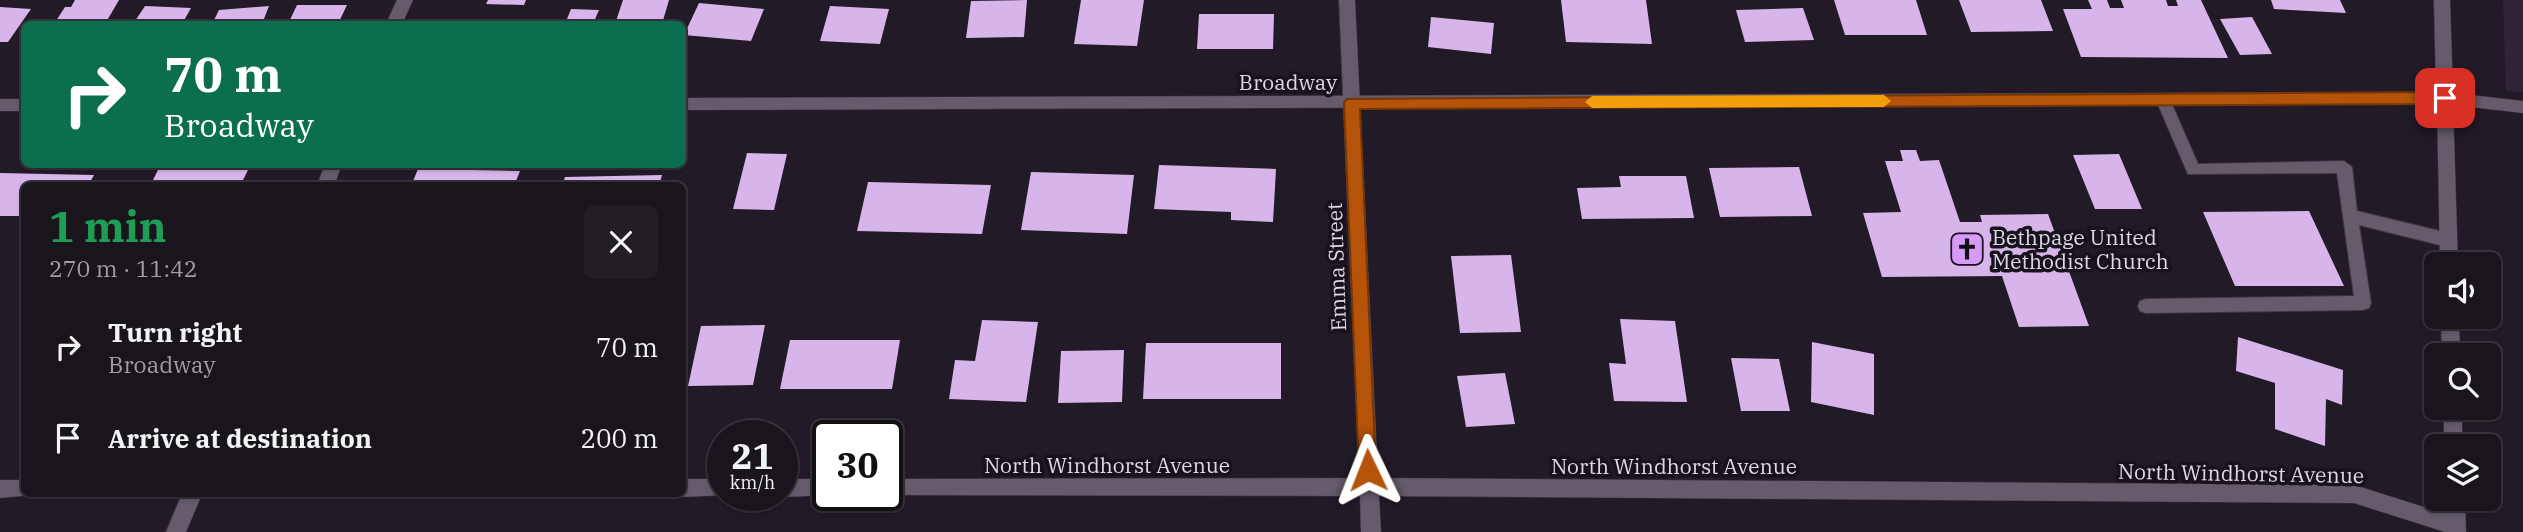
<!DOCTYPE html>
<meta charset="utf-8">
<style>
:root{--surface:#1a141d;--page:#231d26;--text:#f1f3f6;--muted:#9f9ea4;--line:#38333b}
body{margin:0;font-family:"IBM Plex Serif",serif;background:var(--page);color:var(--text);height:100vh;display:flex;flex-direction:column;font-size:26px;white-space:nowrap}
*{box-sizing:border-box;margin:0}
p{font-size:23px;color:var(--muted)}
.icon{flex:none;width:38px;height:38px;fill:none;stroke:currentColor;stroke-width:2;stroke-linecap:round;stroke-linejoin:round}
.map{position:relative;flex:1;overflow:hidden}
.drawer{position:absolute;left:21px;top:182px;width:665px;height:315px;display:flex;flex-direction:column;background:var(--surface);border-radius:10px;box-shadow:0 2px 5px #0004,0 0 0 2px var(--line)}
.drawer>*{flex:none}
.banner{position:absolute;left:21px;top:21px;width:665px;height:147px;border-radius:10px;box-shadow:0 2px 5px #0004,0 0 0 2px var(--line);background:#0b6e4f;color:#fff;overflow:hidden}
.buttons{position:absolute;left:2424px;top:252px;display:grid;gap:14px}
.buttons a{display:grid;place-items:center;width:77px;height:77px;border-radius:10px;background:var(--surface);box-shadow:0 2px 5px #0004,0 0 0 2px var(--line);font-size:35px}
.speed{position:absolute;left:707px;top:420px;display:flex;gap:14px;font-size:35px;font-weight:700;text-align:center}
.speed>*{display:grid;place-content:center;width:91px;height:91px;border-radius:50%;background:var(--surface);box-shadow:0 2px 5px #0004,0 0 0 2px var(--line);line-height:1}
.speed small{font-size:18px;font-weight:400}
.speed .limit{border:4px solid #111;border-radius:10px;background:#fff;color:#111}
.pin{position:absolute;display:grid;place-items:center;width:60px;height:60px;color:#fff;margin:-30px;border-radius:14px;box-shadow:0 4px 10px #0006}
.me{position:absolute;width:77px;margin:-38px;rotate:358deg;stroke-linejoin:round;filter:drop-shadow(0 0 5px #0008)}
.turn{display:flex;align-items:center;gap:24px;height:147px;padding:0 28px;font-size:32px}
.turn .icon{width:91px;height:91px;stroke-width:2.5}
.turn b{display:block;font-size:49px;line-height:60px}
.round{display:grid;place-items:center;flex:none;width:74px;height:74px;border-radius:10px;background:var(--page)}
.head{display:flex;align-items:center;justify-content:space-between;height:119px;padding:0 28px}
h1{font-size:42px;font-weight:700;line-height:52px;color:#1e9e55}
ul{padding:0;list-style:none}
li{display:flex;align-items:center;gap:21px;height:91px;padding:0 28px}
li div{flex:1}
li b{display:block;font-size:26px}
li em{font-style:normal}
.map>svg:first-child{display:block}
.built{fill:#2f2335}
.building{fill:#d7b5ea}
.lines{fill:none;stroke-linecap:round;stroke-linejoin:round}
.lane-casing{stroke:#3e3842;stroke-width:2}
.street-casing{stroke:#3e3842;stroke-width:1}
.secondary-casing{stroke:#3e3842;stroke-width:1}
.lane{fill:#655b6b;fill-rule:evenodd}
.street{fill:#655b6b;fill-rule:evenodd}
.secondary{fill:#655b6b;fill-rule:evenodd}
.route{fill:#b45309;stroke:#753606;stroke-width:2}
.slow{fill:#f59e0b}
.labels{text-anchor:middle;dominant-baseline:central;stroke-width:7;stroke-linejoin:round;paint-order:stroke}
.street-label{font-size:21px;fill:#ded8e1;stroke:#19111d}
.poi-label{font-size:21px;fill:#ded8e1;stroke:#19111d;text-anchor:start}
</style>
<div class="map">
<svg width="2523" height="532" viewBox="0 0 2523 532">
<rect width="100%" height="100%" fill="#231a27"/>
<path class="built" d="M2503,0H2523V92L2506,91Z"/>
<path class="building" d="M75,0H119L105,24H54L65,7H71Z
M488,0H526L524,5L486,4Z
M623,0H669L662,24H615Z
M1027,0L1024,37L966,38L971,1Z
M1081,0H1144L1137,46L1074,44Z
M1561,0H1646L1652,44L1566,42Z
M1834,0H1916L1927,35H1845Z
M1959,0H2041L2053,31L1971,32Z
M2088,0H2107L2110,8H2124L2121,0H2166L2168,6H2178L2176,0H2201L2228,58L2081,57L2063,9H2092Z
M2271,0H2340L2346,13L2274,9Z
M699,3L764,9L751,41L684,35Z
M297,5H347L338,24H288Z
M145,6L191,8L182,24H133Z
M269,6L262,24H212L219,10Z
M830,6L889,9L880,44L820,41Z
M0,7L31,9L8,42H0Z
M1803,8L1814,40L1745,42L1736,10Z
M571,9L599,10L593,24H565Z
M1199,14H1274L1273,49H1197Z
M1431,17L1494,23L1491,54L1428,47Z
M2252,17L2272,54L2240,55L2220,19Z
M1900,150H1916L1920,161L1939,160L1960,222H1982L1980,215L2048,214L2089,326L2019,327L2002,276L1882,277L1863,213L1901,212L1885,161H1903Z
M747,153L787,154L774,210L733,209Z
M2119,154L2142,209H2095L2073,155Z
M1159,165L1276,169L1273,222L1231,220V212L1154,209Z
M1799,167L1812,216L1720,217L1709,168Z
M159,168L248,170L240,186H150Z
M418,169L520,171L514,186H411Z
M1031,172L1134,175L1127,234L1021,230Z
M0,173L94,175L88,186H24V216H0Z
M662,175L659,186H562L565,177Z
M1619,176H1686L1694,218L1582,219L1577,188L1621,187Z
M868,182L991,185L982,234L857,231Z
M2309,211L2344,286H2235L2203,212Z
M1511,255L1521,332L1460,333L1451,256Z
M1620,319L1675,321L1687,402L1614,401L1609,363L1626,364Z
M982,320L1038,322L1026,402L949,399L955,360L975,361Z
M765,325L753,385L688,386L701,326Z
M2238,337L2343,370L2342,405L2326,399L2325,446L2275,429V383L2236,371Z
M790,340H900L892,389H780Z
M1812,342L1874,354V415L1811,402Z
M1146,343H1281V399H1143Z
M1124,350L1122,402L1058,403L1061,351Z
M1731,358L1779,359L1790,411H1741Z
M1505,373L1515,424L1466,427L1457,376Z"/>
<g class="lines">
<g class="lane-casing">
<path id="lane" d="M2163,94L2170,100L2198,164L2344,161L2352,167L2357,211L2448,233L2454,235L2456,240L2454,245L2448,247L2359,225L2371,303L2369,308L2363,310L2146,313L2140,311L2138,306L2140,301L2146,299L2354,296L2337,173L2188,174L2156,100Z"/>
</g>
<g class="street-casing">
<path id="street" d="M397,0H413L402,24H386Z
M1339,0H1355L1378,478L2354,485L2462,519L2465,526L2462,532H2445L2354,503L1379,496L1381,532H1361L1360,496L883,495H887V479L1359,478Z
M325,164H342L334,186H317Z
M682,479H723V495H727L682,497L675,494H682Z
M782,479H828V495H832L782,497L778,495H782Z
M0,480H24V494L31,495L0,498Z
M182,494H202L186,532H166Z"/>
</g>
<g class="secondary-casing">
<path id="secondary" d="M2434,0H2450L2453,93L2523,101V113L2453,105L2458,264H2440L2437,104L682,110V98L2436,92Z
M0,99H24V111H0Z
M2441,317H2459L2460,355H2442Z
M2444,408H2462V446H2444Z
M2445,499H2465L2466,532H2446Z"/>
</g>
<use href="#lane" class="lane"/>
<use href="#street" class="street"/>
<use href="#secondary" class="secondary"/>
</g>
<path class="route" d="M2445,92L2452,98L2445,104L1360,109L1376,470L1374,475L1368,478L1361,475L1359,470L1344,103L1347,99Z"/>
<path class="slow" d="M1884,95L1891,101L1884,107L1592,108L1585,102L1592,96Z"/>
<defs>
<g id="church-square" transform="scale(1.75)"><rect x="-9" y="-9" width="18" height="18" rx="4" fill="#d89af8" stroke="#19111d"/><path d="M-1.2-6h2.4v3.5h3.3v2.4h-3.3V6h-2.4V-.1h-3.3v-2.4h3.3Z" fill="#111"/></g>
</defs>
<g fill-rule="evenodd">
<use href="#church-square" x="1967" y="249"/>
</g>
<g class="labels">
<g class="street-label">
<text x="1288" y="82">Broadway</text>
<text transform="translate(1336 267) rotate(-92)">Emma Street</text>
<text x="1107" y="465">North Windhorst Avenue</text>
<text x="1674" y="466">North Windhorst Avenue</text>
<text transform="translate(2241 473) rotate(1)">North Windhorst Avenue</text>
</g>
<g class="poi-label">
<text x="1992" y="237">Bethpage United<tspan x="1992" dy="24">Methodist Church</tspan></text>
</g>
</g>
</svg>
<div class="buttons">
<a><svg class="icon" aria-label="sound" viewBox="0 0 24 24"><path d="M4 9h4l5-4v14l-5-4H4zM17 9q2 3 0 6"/></svg></a>
<a><svg class="icon" aria-label="search" viewBox="0 0 24 24"><circle cx="10" cy="10" r="6"/><path d="M15 15l6 6"/></svg></a>
<a><svg class="icon" aria-label="layers" viewBox="0 0 24 24"><path d="M12 4l9 5-9 5-9-5zM3 14l9 5 9-5"/></svg></a>
</div>
<div class="speed"><div>21<small>km/h</small></div><div class="limit">30</div></div>
<div class="pin" style="left:2445px;top:98px;background:#d93025"><svg class="icon" aria-label="arrive" viewBox="0 0 24 24"><path d="M6 21V4h12l-3 4 3 4H6"/></svg></div>
<svg class="me" style="left:1368px;top:470px" viewBox="-20 -20 40 40"><path d="M0-17L14 15 0 8-14 15z" fill="#b45309" stroke="#fff" stroke-width="4"/></svg>
<div class="banner">
<div class="turn"><svg class="icon" aria-label="right" viewBox="0 0 24 24"><path d="M7 20v-9h11M14 6l5 5-5 5"/></svg><div><b>70 m</b>Broadway</div></div>
</div>
<section class="drawer">
<div class="head"><div><h1>1 min</h1><p>270 m · 11:42</p></div><a class="round"><svg class="icon" aria-label="close" viewBox="0 0 24 24"><path d="M6 6l12 12M18 6L6 18"/></svg></a></div>
<ul>
<li><svg class="icon" aria-label="right" viewBox="0 0 24 24"><path d="M7 20v-9h11M14 6l5 5-5 5"/></svg><div><b>Turn right</b><p>Broadway</p></div><em>70 m</em></li>
<li><svg class="icon" aria-label="arrive" viewBox="0 0 24 24"><path d="M6 21V4h12l-3 4 3 4H6"/></svg><div><b>Arrive at destination</b></div><em>200 m</em></li>
</ul>
</section>
</div>
